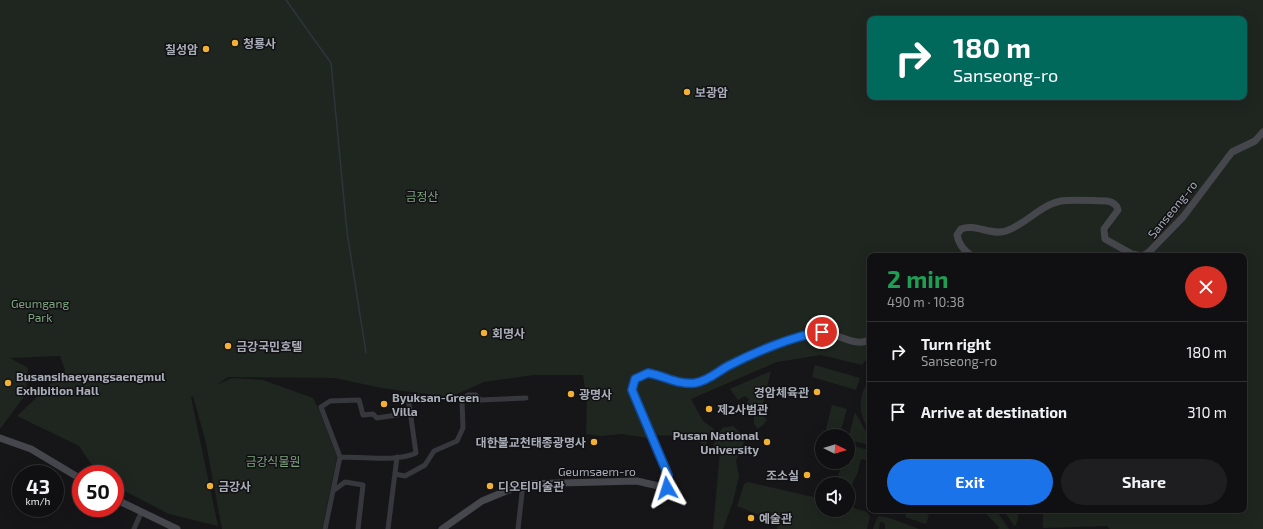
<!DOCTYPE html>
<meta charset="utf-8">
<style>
:root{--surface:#101012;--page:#1e1e20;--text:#f1f3f6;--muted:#9c9d9f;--line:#303032;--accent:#1a73e8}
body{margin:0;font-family:"Exo 2","Noto Sans KR",sans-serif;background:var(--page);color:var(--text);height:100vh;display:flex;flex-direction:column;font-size:15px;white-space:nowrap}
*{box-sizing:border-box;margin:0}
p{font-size:13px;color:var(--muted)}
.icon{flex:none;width:22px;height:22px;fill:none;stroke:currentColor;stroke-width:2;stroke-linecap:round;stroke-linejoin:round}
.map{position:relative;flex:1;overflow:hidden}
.sheet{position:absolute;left:867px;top:253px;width:380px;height:260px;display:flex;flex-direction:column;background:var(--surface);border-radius:8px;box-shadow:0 4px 16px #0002,0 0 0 1px var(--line)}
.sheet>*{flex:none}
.top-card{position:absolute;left:867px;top:16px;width:380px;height:84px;border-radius:8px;box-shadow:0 4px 16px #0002,0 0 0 1px var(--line);background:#00695c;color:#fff;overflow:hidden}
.needle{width:26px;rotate:95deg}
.controls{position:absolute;left:815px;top:429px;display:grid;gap:8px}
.controls a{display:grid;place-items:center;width:40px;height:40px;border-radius:50%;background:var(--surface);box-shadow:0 4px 16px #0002,0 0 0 1px var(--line);font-size:20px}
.speed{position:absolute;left:12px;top:465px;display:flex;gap:8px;font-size:20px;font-weight:700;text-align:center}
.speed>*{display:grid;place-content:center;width:52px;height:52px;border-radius:50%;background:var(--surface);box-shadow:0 4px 16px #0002,0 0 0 1px var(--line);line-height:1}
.speed small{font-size:10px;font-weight:400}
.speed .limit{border:6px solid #d22;background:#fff;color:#111}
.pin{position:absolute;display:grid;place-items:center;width:34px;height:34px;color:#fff;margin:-17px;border:2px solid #fff;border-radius:50%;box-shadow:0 1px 4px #0007}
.me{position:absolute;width:44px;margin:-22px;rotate:354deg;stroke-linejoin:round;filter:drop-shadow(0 0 3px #0008)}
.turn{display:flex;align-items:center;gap:14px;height:84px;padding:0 20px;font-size:18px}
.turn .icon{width:52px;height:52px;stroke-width:2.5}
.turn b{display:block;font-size:28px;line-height:34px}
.round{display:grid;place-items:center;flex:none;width:42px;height:42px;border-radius:21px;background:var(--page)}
.overview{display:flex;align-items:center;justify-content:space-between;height:68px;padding:0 20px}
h1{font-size:24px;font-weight:700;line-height:30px;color:#1e9e55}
.cta{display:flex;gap:8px;margin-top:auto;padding:8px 20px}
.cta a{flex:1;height:46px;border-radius:24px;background:var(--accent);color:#fff;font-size:16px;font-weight:700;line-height:46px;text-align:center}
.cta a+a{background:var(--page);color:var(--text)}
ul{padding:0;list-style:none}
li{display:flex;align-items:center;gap:12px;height:60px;padding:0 20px;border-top:1px solid var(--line)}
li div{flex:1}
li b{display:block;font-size:15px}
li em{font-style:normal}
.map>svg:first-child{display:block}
.green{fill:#1e261f;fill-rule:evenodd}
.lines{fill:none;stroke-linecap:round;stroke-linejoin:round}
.stream{stroke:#2c353c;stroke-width:1.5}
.street{stroke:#37383d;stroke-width:5}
.secondary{stroke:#45474d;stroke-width:7}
.route-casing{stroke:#114b97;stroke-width:10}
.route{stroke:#1a73e8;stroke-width:7}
.poi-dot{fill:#f2b134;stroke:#111113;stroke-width:1.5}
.labels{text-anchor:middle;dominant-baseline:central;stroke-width:3;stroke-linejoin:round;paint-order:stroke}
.poi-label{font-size:12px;font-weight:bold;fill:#a8adb8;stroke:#111113;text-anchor:start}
.park-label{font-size:12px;fill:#7fa381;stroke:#111113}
.street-label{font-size:12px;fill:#a8adb8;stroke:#111113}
</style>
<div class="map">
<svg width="1263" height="529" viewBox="0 0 1263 529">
<rect width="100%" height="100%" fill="#161618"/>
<path class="green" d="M0,0H1263V129L1257,138L1232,150L1181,216L1145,253H1134L1106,236L1115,218V202L1060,200L1005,231L968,226L956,235L971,256H870V339L868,340L807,334L694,382L647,371L632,382L648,438L622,434L601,436L586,434L587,404L583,375H534L484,382L450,397L381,388L335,378L228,377L218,384L232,378L263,380L313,398L320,412L337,457L322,529H222L206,443L193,396L191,397L218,526L169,514L115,486V474H98L79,446L17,416L65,370L60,356L10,358L28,368L26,394L0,429ZM870,19H1244V97H870Z
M1263,135V529H1110L1107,526L1043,528V510H1244V256H1147L1233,152L1254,145Z
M1060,202H1109L1116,208L1102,234L1140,256H973L960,242L961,230L1004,233Z
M825,333L870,342V355L862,365L821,355L777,362L691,399L703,421L714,429L705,446L698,441L679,436L651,435L632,389L635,381L647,375L692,384L729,366L806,336Z
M815,365L860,378L856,390L812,377Z
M771,371L761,412L767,420L762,426L757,429L754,423V416L746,407L749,399L745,396L738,400L730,389Z
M870,380V432C859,416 856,396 870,380Z
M832,405L847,409L840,433L826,429Z
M855,412L870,439V445L848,440Z
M733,426L747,439L743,444L736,461L739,476L733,502L723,529H713L720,451L713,445L722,428Z
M848,445L870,450V461L861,459L857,475L848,491V484H836L842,462H848Z
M748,482L822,499V510H848V506L867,512L870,517L867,529H777L778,525L766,520L767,514L760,513L759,515L737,506L744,484Z
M907,510H915L929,515L926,524L905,517Z
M988,510H996L1009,529H998L999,527L987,515Z
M1003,510H1018V519L1015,527Z
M879,516L890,518L919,529H885V523L880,522L879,529H873L877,518Z"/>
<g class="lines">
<path class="stream" d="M286,0L331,63L347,232L366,353"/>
<path class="street" d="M340,457C361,457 398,462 416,453L408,397L418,396
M395,474L405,476L425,465L434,451L457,441L463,428L462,401L468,395H476L480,400L526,398
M333,491L345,482L363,485L358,529
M134,529L141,513
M325,529L340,457L321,407L330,401L359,400L363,415L373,414L377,418L410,413
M388,529L397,457
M518,529L523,484"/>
<path class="secondary" d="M972,256C964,251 959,245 957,235L961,229C975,223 991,236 1006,231C1025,225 1040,205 1061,201C1071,199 1095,201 1107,201C1113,202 1117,205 1118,210L1104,229L1105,239L1132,254L1142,256L1148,253L1183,217L1232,152L1255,141L1263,132
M0,438L31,449L81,479
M115,499L177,529
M442,529L482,501L523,484L637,481L667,488L668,475L632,390L634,380C651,364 671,385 694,383C708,381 717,371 729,366C753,354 782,341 808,334C813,333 821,332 826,333C841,335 855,347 870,340"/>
</g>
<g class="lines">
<g class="route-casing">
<path id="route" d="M667,488L668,475L632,390L635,379L648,373C665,376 678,385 695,383C708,381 717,372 728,366C753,353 795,335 822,332"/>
</g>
<use href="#route" class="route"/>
</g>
<g class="poi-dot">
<circle cx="235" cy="43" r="4"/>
<circle cx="206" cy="49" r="4"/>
<circle cx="687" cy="92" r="4"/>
<circle cx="484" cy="333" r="4"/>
<circle cx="228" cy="346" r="4"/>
<circle cx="8" cy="383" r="4"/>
<circle cx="817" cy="392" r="4"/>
<circle cx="571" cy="394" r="4"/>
<circle cx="384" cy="404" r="4"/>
<circle cx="709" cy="409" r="4"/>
<circle cx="594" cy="442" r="4"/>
<circle cx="767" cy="442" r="4"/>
<circle cx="807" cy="475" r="4"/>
<circle cx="210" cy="486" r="4"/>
<circle cx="490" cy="486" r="4"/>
<circle cx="751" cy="518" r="4"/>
</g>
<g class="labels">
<g class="poi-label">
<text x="243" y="43">청룡사</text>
<text x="198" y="49" text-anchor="end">칠성암</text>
<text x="695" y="92">보광암</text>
<text x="492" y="333">회명사</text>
<text x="236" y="346">금강국민호텔</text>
<text x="16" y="376">Busansihaeyangsaengmul<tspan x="16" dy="14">Exhibition Hall</tspan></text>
<text x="809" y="392" text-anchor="end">경암체육관</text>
<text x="579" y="394">광명사</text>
<text x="392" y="397">Byuksan-Green<tspan x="392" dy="14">Villa</tspan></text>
<text x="717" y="409">제2사범관</text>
<text x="759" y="435" text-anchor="end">Pusan National<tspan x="759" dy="14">University</tspan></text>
<text x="586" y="442" text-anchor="end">대한불교천태종광명사</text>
<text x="799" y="475" text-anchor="end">조소실</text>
<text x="218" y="486">금강사</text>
<text x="498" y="486">디오티미술관</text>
<text x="759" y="518">예술관</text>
</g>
<g class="park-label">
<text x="422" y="196">금정산</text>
<text x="40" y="303">Geumgang<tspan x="40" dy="14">Park</tspan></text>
<text x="273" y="461">금강식물원</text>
</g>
<g class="street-label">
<text transform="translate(1172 209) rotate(-51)">Sanseong-ro</text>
<text x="597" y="471">Geumsaem-ro</text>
</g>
</g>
</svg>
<div class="controls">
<a><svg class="needle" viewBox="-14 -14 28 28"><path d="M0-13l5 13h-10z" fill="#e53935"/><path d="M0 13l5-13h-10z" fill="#9c9d9f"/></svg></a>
<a><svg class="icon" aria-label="sound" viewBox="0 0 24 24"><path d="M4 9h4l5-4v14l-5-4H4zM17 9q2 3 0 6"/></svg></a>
</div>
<div class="speed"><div>43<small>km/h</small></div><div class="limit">50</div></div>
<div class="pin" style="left:822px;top:332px;background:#d93025"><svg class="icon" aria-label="arrive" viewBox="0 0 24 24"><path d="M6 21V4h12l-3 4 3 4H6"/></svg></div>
<svg class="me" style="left:667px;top:488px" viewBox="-20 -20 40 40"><path d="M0-17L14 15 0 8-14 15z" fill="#1a73e8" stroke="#fff" stroke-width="4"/></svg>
<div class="top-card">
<div class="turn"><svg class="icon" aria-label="right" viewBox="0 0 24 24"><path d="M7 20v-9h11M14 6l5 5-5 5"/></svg><div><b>180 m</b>Sanseong-ro</div></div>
</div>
<section class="sheet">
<div class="overview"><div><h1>2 min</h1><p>490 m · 10:38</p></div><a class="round" style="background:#d93025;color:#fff"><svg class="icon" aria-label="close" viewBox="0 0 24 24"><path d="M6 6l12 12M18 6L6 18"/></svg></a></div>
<ul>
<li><svg class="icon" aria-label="right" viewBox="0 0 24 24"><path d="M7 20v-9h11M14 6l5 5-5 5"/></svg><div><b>Turn right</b><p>Sanseong-ro</p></div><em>180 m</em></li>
<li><svg class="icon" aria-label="arrive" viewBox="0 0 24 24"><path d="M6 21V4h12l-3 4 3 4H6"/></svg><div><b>Arrive at destination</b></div><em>310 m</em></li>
</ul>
<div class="cta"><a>Exit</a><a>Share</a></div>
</section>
</div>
